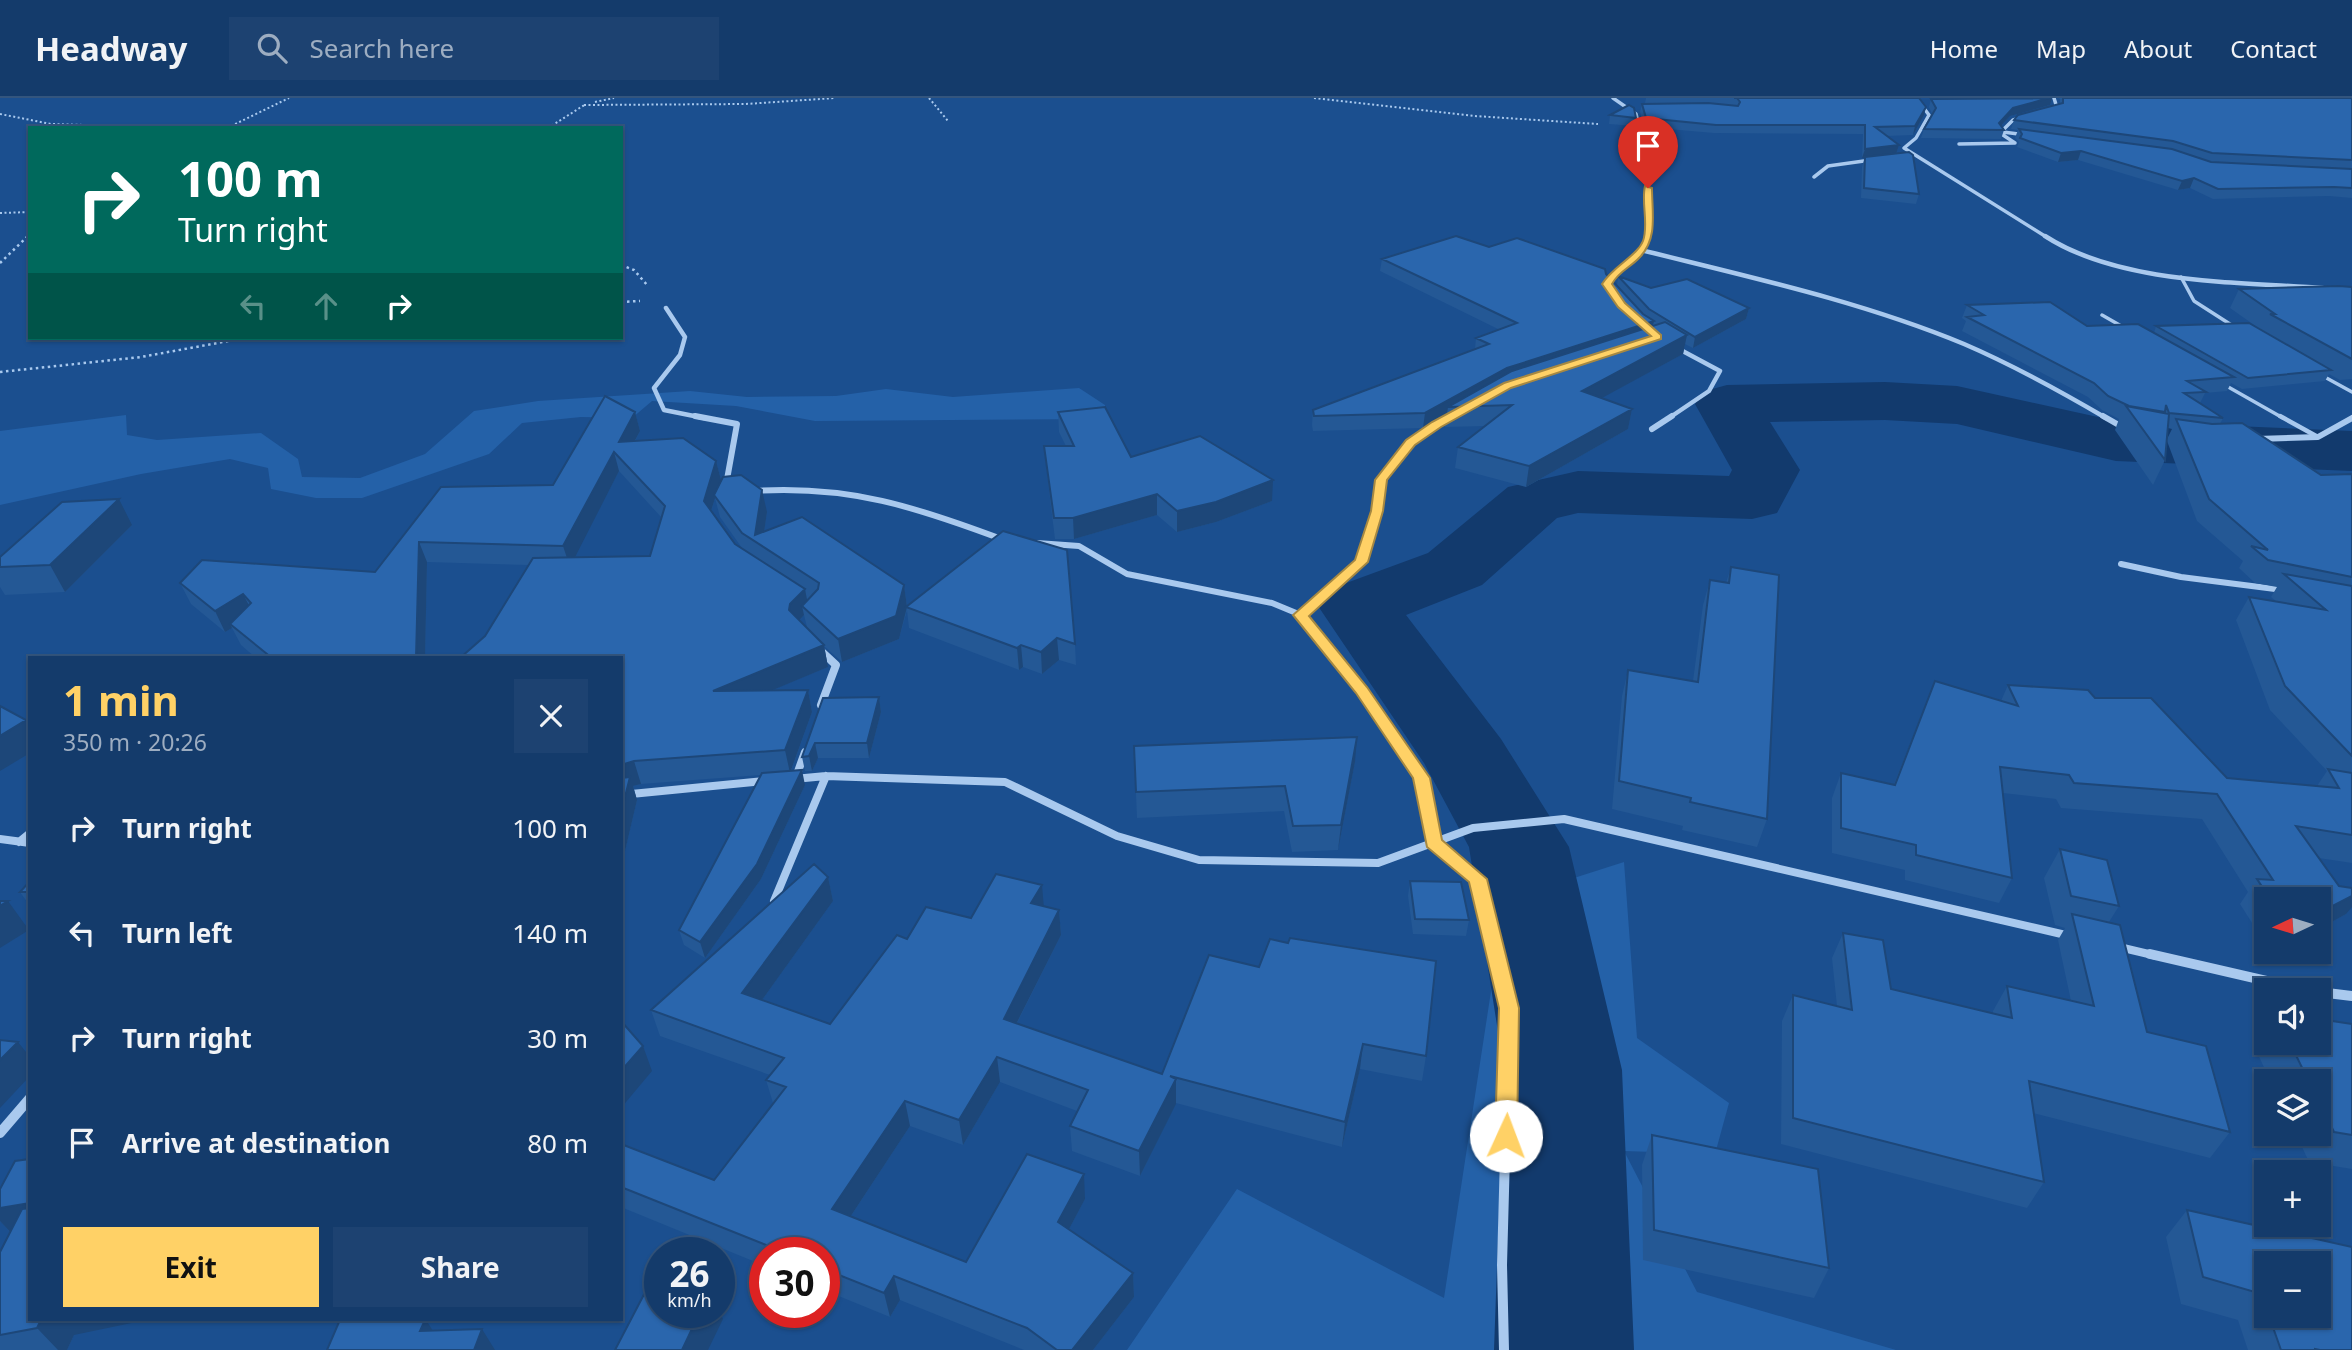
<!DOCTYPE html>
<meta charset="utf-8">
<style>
:root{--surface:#143b6b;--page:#1d4271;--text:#f1f3f6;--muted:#9dadc1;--line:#33557e;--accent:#ffd166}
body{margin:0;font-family:"Noto Sans",sans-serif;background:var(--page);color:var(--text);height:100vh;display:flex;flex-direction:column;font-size:26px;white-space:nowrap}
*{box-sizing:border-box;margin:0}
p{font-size:23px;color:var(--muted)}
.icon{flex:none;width:38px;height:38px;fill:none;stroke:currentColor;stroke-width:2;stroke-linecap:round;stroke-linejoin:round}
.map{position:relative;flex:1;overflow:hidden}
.panel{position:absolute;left:28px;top:558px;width:595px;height:665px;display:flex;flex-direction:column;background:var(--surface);border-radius:0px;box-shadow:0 2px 5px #0004,0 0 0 2px var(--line)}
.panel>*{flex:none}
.banner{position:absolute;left:28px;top:28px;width:595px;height:214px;border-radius:0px;box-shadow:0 2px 5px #0004,0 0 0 2px var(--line);background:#00695c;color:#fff;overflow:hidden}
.needle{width:46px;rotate:266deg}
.fabs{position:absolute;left:2254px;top:789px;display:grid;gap:14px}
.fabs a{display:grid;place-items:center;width:77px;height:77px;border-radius:0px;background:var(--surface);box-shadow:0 2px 5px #0004,0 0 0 2px var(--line);font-size:35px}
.speed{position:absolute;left:644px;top:1139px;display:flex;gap:14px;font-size:35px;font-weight:700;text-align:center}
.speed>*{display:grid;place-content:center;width:91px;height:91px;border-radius:50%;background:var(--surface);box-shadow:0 2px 5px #0004,0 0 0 2px var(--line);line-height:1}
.speed small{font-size:18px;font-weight:400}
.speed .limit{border:10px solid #d22;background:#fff;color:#111}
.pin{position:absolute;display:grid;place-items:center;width:60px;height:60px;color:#fff;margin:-72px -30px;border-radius:50% 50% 50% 0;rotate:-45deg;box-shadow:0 0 7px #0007}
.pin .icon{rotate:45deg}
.me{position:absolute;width:77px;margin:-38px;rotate:2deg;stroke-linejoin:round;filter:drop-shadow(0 0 5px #0008)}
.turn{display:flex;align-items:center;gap:24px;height:147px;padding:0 35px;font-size:32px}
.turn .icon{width:91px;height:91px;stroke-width:2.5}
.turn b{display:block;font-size:49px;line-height:60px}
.lanes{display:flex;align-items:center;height:66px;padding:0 35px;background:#0003;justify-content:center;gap:35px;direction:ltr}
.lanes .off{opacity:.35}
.round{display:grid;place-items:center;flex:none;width:74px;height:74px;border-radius:0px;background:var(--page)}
.summary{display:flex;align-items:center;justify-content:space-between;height:119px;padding:0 35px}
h1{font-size:42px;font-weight:700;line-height:52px;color:var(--accent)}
.action{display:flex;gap:14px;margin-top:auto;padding:14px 35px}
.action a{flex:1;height:80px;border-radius:0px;background:var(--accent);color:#111;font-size:28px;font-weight:700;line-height:80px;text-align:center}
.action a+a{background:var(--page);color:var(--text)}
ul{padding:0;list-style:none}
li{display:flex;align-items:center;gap:21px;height:105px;padding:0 35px}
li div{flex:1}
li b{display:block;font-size:26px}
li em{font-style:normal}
header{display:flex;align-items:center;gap:42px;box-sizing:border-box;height:98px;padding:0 35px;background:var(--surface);border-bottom:2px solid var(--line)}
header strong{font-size:33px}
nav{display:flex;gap:38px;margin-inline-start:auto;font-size:24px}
.search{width:490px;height:63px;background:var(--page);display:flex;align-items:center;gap:18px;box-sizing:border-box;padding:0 24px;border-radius:0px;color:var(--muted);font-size:26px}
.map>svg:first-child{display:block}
.green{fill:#2461a8}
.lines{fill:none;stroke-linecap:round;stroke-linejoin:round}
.river{fill:#123a6d;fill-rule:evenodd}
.path-far1{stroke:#a9c9ee;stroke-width:2;stroke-dasharray:2 2.5;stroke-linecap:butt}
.path{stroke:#a9c9ee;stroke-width:2.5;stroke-dasharray:2.5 3.5;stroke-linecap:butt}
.lane-far1{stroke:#a9c9ee;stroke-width:3.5}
.lane{stroke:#a9c9ee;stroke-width:4.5}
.street-far4{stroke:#a9c9ee;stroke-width:3.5}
.street-far3{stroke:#a9c9ee;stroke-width:4.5}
.street-far2{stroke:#a9c9ee;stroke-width:6}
.street-far1{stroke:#a9c9ee;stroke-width:8}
.street{stroke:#a9c9ee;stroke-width:10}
.wall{fill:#245895;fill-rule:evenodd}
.shaded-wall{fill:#1d4779}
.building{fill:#2a66ad;stroke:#1d4779;stroke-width:2}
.route{fill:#ffd166;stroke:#a68842;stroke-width:2}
</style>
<header>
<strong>Headway</strong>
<div class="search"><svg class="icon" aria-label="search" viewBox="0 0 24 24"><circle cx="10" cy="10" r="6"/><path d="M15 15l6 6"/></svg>Search here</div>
<nav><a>Home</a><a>Map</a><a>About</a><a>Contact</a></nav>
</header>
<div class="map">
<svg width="2352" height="1252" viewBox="0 0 2352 1252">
<rect width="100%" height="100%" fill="#1b4f8f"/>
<path class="green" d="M1079,290L1105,307L1106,321L815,323L736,308L652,303L632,320L581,319L522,325L489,356L362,400H316L271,391L268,370L230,361L141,376L0,407V333L126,317L127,337L157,342L261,335L298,361L302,379L360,380L425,356L474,313L538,303L690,293L747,299L836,298L886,291L953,299Z
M1624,764L1637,940L1729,1005L1715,1056L1624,1053L1697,1194L1896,1252H1127L1237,1091L1444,1200L1505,802Z"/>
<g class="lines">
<path class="river" d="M1885,284L1957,288L2116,323L2352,333V373L2116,363L1957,326L1885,322L1770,324L1800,372L1777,415L1752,421L1578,415L1557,420L1482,487L1406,517L1501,641L1569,749L1622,972L1634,1252H1494L1504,972L1469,749L1424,665L1318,508L1330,491L1428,455L1508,389L1578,373L1729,378L1732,372L1695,306L1705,293L1727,287Z"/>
<path class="path-far1" d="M929,0L948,23
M1314,0L1475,18L1598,26
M595,4L614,0
M584,7L746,6L835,0
M0,16L51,26L188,30
M227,30L289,0
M548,30L586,6
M0,115L30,114
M26,140L30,136"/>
<path class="path" d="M0,165L28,138
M621,167L634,172L648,188
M621,204L640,203
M0,274L141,259L245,240"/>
<path class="lane-far1" d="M2181,179L2194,203L2233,228
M2102,217L2123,229
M2321,277L2352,294
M2223,286L2283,320"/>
<path class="lane" d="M2280,318L2318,339"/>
<path class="street-far4" d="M1613,0L1636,16L1648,63V140
M1905,0L1920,5L1929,17L1916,40L1904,50L2048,140
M2052,12L2057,10L2054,0
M2003,34L2026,37
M1959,46L2015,45L2000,35L2013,22L2020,20
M1814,79L1828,68L1871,62"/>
<path class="street-far3" d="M2045,138C2119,186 2237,184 2323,190
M1641,152C1749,179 1860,203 1964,246C2013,267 2060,293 2106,320
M1609,189L1607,186C1618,168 1644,160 1648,138
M666,210L685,239L680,257L654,290L664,312L704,320
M1449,320L1455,316
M1669,320L1709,293L1720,273L1677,250"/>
<path class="street-far2" d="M695,318L737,326L726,387
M2103,318L2124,330
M1652,331L1672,318
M2257,341L2318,339L2352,320
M754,393C850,387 916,409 1004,442
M1037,445L1079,448L1127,476L1272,505L1301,517L1330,554
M2121,466L2181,479L2283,492
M1301,517L1361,464L1377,413L1381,382L1410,345L1452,318"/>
<path class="street-far1" d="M1329,552L1362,593L1421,680L1434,744L1477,781L1496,858
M821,607L836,567L822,554
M796,679L805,654
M794,681L826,678L1005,684L1117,738L1199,762L1378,765L1473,730L1564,721L2070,838
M621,697L765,683
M0,741L30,745
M19,744L30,735
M774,803L826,678
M2119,849L2157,858"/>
<path class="street" d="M1496,856L1509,910L1502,1167L1504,1252
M2150,856L2302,891
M2319,894L2352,898
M0,1035L30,1000"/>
</g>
<path class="wall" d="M1646,0H1963H1920L1924,17L1913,37L1886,38L1899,47L1896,56L1919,96L1916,106L1861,100L1862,69L1865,59L1862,60L1863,36L1714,35L1644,29L1640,14L1642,6L1645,5Z
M2059,0H2352V100L2329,98L2213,101L2190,90L2178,92L2078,62L2058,64L2017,49L2019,44L2015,40L2018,32L2011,31L2014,22L2060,6V1Z
M1931,1L2050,7L2010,18L2001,28L2004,32L2001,41L1921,40L1924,31L1932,16L1929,9Z
M1610,17L1636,20L1635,28L1609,26Z
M1489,149L1606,176L1617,188L1618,178L1651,190L1749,210L1746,221L1693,250L1685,246L1683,256L1601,300L1632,311L1628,331L1526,389L1455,370L1458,349L1485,328L1445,329L1447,316L1423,330L1313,333L1312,327L1313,312L1475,251L1476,240L1500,232L1380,173L1382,161Z
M2352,189V281L2340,282L2329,276L2325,283L2242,291L2231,285L2227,293L2205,295L2200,305L2223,320L2220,326L2321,377L2352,376V765L2319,760L2346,816L2319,831V802H2266V847L2240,806L2248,794L2202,721L2061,710L2056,701L2003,695L2012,780L1999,805L1905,782V772L1832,755V700L1841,675L1894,686L1935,583L2001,603L2008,587L2095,600L2227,680L2317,688L2327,673L2270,612L2236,522L2249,499L2277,504L2271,499L2277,489L2255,485L2239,470L2243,463L2197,423L2167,343L2165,362L2153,387L2115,332L2119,321L2102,312L2088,299L1962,233L1966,223L1962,220L1967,207L2087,228L2154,235L2156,228L2257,229L2230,210L2239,191ZM2168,330L2172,331L2167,341Z
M635,314L640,333L635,343L716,363L721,382L719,387L767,414L764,434L904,487L907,508L1003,433L1075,546L1076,567L1059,562L1042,576L1023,569L1019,572L909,530L907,512L899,541L842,564L824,548L828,569L772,592H808L812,614L791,673L805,687L761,781L705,860L684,847L679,832L761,677L641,686L633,688L637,702L621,770V560L485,538L529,467L427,464L425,560H256L241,547L232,530L225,534L191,506L180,485L375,474L441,389L553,387ZM619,373L661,419L650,458L574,459ZM715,400L720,419L742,450L735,446L711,414ZM804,517L807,529L800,522Z
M1058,314L1131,359L1272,403L1216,424L1177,434L1157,417L1074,441H1055L1046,368L1044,348H1066L1059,334Z
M132,427L65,494L5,497L0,489V459Z
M1731,469L1767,721L1757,749L1682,732L1683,728L1612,711L1622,598L1628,572L1693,583L1703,507L1710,482L1726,485Z
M879,599L881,614L869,660H818L812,673H805L802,659L823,600Z
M1134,648L1355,664L1338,752L1292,754L1284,713L1137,720Z
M2060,751L2119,808L2109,824L2147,934L2230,1034L2210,1060L2033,1015L2044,1084L2027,1110L1781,1046L1782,923L1793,897L1837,908L1832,860L1843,835L1891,891L1993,916V913L2007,888L2071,903L2058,842L2065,830L2055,827L2044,780Z
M828,779L833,803L762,902L830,926L907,841L971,820L1044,809L1059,812L1061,837L1017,925L1162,976L1209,857L1426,958L1422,983L1360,971L1342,1049L1176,1005L1140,1078L1072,1053L1070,1028L1077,1013L1000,984L963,1047L910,1028L851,1118L966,1164L1085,1101L1069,1131L1133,1175L1134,1199L1093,1252H1024L900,1202L890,1219L824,1192V1155H765V1168L621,1109V1046L714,1082L773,1005L766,982L770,977L660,938L651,912Z
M30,783V808L20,794Z
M1410,783L1469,822L1466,838L1413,836L1408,798Z
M2266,925V945H2319L2352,926V1071L2309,1064L2296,1036H2319V984H2271L2252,944Z
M1652,1037L1829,1170L1814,1200L1643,1162L1642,1067Z
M0,1091L74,1237L67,1252H0V1154L10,1134L0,1123Z
M2187,1112L2352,1149V1252H2248L2238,1222L2181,1206L2166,1139ZM2266,1166H2319V1218H2266Z"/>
<path class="shaded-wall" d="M2049,0H2052L2050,7L2010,18L1996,33L1999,25L2013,10Z
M1926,9L1924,17L1913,37L1915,28Z
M1899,47L1896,56L1862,60L1865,51Z
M2081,53L2078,62L2058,64L2061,55Z
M2194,80L2190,90L2178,92L2182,83Z
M1749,210L1746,221L1693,250L1695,239Z
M1654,223L1651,236L1448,309L1447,316L1423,330L1425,315L1507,270Z
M1687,237L1683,256L1578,313L1582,293Z
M1632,311L1628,331L1526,389L1529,368Z
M635,314L640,333L624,363L619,344Z
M614,354L619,373L570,469L563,448Z
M716,363L721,382L716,399L714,397L715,400L708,423L704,403Z
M1273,382L1272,403L1216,424L1177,434V413Z
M762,392L767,414L762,448L755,437Z
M1157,396V417L1074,441L1073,420Z
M119,401L132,427L65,494L50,467Z
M419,444L427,464L425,560H416Z
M904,487L907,509L899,541L842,564L838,541Z
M805,491L809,512L802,508L804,517L794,528L789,512L790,506Z
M243,496L254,517L230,526L232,530L225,534L215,513Z
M1057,540L1059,562L1042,576L1041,554Z
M824,547L828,569L718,615L713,593Z
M1021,547L1023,569L1019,572L1017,550Z
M808,592L812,614L790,675L785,652Z
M879,599L881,614L869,660L867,645Z
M26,622L30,627V655L0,673V638Z
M1357,639L1355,664L1338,752L1341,727Z
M815,645L818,660L812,673L809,658Z
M634,663L641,686L633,688L637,702L621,770V667Z
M802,672L805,687L761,781L705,860L700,844Z
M828,779L833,803L749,920L742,895Z
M1042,787L1044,811L1031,805Z
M2352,798V809L2346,816L2319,831V815Z
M8,803L29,832L0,850V808Z
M1059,812L1061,837L1006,946L1004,921Z
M18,944L30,959V978L0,1010V962Z
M1363,946L1360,971L1342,1049L1345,1024Z
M643,948L652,973L621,1010V973Z
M997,959L1000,984L963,1047L959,1022Z
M1176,981V1006L1140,1078L1139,1053Z
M905,1003L910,1028L839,1136L832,1111Z
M1084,1076L1085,1101L1060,1148L1058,1124Z
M30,1105V1139L17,1141L0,1123V1110Z
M1133,1175L1134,1199L1093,1252H1072Z
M894,1178L900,1202L890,1219L884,1195Z
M719,1213L723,1221L708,1252H682L700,1214H719Z
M41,1222H146L74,1237L67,1252H58L37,1230Z
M426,1222L444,1250L420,1233Z
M482,1231L495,1252H474Z"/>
<path class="building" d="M1734,0H1919L1926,9L1915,28L1875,29L1899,47L1865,51V27H1716L1646,20L1642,6L1708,5L1738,8L1740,4L1737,0Z
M2049,0L2013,10L1999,25L2004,32L1924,31L1936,10L1931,1Z
M2063,0H2352V62L2212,55L2173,43L2014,22L2018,17L2063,5Z
M1629,7L1634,10L1636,20L1610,17Z
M2019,31L2172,51L2211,64L2352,71V90L2334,89L2218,91L2194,80L2182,83L2081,53L2061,55L2020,40L2022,36Z
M1909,54L1913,57L1919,96L1864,90L1865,59Z
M1456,138L1489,149L1517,140L1605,171L1606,176L1643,216L1654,223L1507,270L1425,315L1314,318L1313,312L1489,246L1476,240L1517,225L1382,161Z
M1618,178L1651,190L1687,181L1749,210L1695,239L1649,211Z
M2339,188L2352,189V261L2270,216H2275L2239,191Z
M2050,204L2087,228L2138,226L2234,279L2187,283L2206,294L2184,295L2223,320L2169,315L2166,307L2165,314L2129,308L2108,298L2094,285L1967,219L1984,217L1967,207Z
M1665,224L1687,237L1582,293L1632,311L1529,368L1458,349L1512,307L1448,309L1512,273Z
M2249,225L2331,272L2248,280L2156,228Z
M605,298L635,314L619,344L683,340L716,363L704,403L735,446L805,491L790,506L789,512L824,547L713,593L808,592L785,652L634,663L621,667V560H460L485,538L533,460L650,458L665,408L614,354L563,448L419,444L416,560H272L230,526L251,505L243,496L215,513L180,485L202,462L375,474L441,389L553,387Z
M2126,308L2169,316L2165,362Z
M1105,309L1131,359L1200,338L1273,382L1216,404L1177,413L1157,396L1073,420H1054L1044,348H1074L1058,314Z
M2176,321L2212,326L2242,325L2321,377L2352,376V479L2268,462L2251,448L2268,452L2209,401Z
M741,377L762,392L755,437L802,419L904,487L896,518L838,541L802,508L818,491L819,485L742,435L714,397L723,379Z
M119,401L50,467L0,469V459L62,404Z
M1003,433L1067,452L1075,546L1057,540L1041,554L1021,547L1017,550L906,509Z
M1731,469L1779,477L1767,721L1690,704L1691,700L1619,683L1628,572L1698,584L1710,482L1729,485Z
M2284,476L2352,488V658L2285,588L2249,499L2326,512Z
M1935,583L2018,608L2008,587L2088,592L2095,600H2151L2227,680L2339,690L2328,671L2352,675V737L2296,728L2339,788L2352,790V798L2319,815V802H2271L2257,781L2273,782L2217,696L2074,685L2069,677L2000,669L2012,780L1916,757V747L1841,730V675L1895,687Z
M879,599L867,645H815L809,658L802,659L823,600Z
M0,608L26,622L0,638Z
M1357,639L1341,727L1293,728L1285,688L1136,694L1134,648Z
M802,672L757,766L700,844L679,832L762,675Z
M630,679L621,715V680Z
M2060,751L2107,762L2119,808L2071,798Z
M814,766L828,779L742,895L830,926L897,837L907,841L926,809L971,820L996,776L1042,787L1031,805L1059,812L1004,921L1162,976L1209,857L1259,869L1270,841L1288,845L1290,840L1436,863L1426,958L1363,946L1345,1024L1170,978L1176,981L1139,1053L1070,1028L1088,992L997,959L959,1022L905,1003L832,1111L966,1164L1027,1056L1084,1076L1058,1124L1133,1175L1072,1252H1057L1027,1230L894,1178L884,1195L824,1171V1155H786L621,1089V1046L714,1082L786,989L766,982L784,960L651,912Z
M30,783V794H20Z
M1410,783L1461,784L1469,822L1415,821Z
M0,803H8L0,808Z
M2072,816L2120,827L2147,934L2206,948L2230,1034L2029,983L2044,1084L1793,1020V897L1852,912L1843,835L1883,842L1891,891L2012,920L2007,888L2094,908Z
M2319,921L2352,926V1037L2334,1034L2319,1003V984H2309L2290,945H2319Z
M621,923L643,948L621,973Z
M0,942L18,944L0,962Z
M1652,1037L1818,1071L1829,1170L1654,1132Z
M30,1061V1105L0,1110V1091L15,1063Z
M30,1110V1222H41L37,1230L0,1237V1154L22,1111Z
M2187,1112L2352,1149V1252H2320L2315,1251V1252H2281L2269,1218H2319V1166H2266V1209L2262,1196L2203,1179Z
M652,1181L660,1183V1214H700L682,1252H615Z
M425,1222L420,1233L482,1231L474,1252H327L339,1224Z"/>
<path class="route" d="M1645,88L1652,90C1652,115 1658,140 1640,159C1630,170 1619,173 1612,186L1625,205L1661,237V241L1511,290L1441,329L1415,347L1387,382L1383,413L1368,464L1309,518L1367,589L1430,680L1442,742L1487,781L1519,910L1517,1038L1513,1045L1506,1048L1498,1045L1495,1038L1499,910L1469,784L1427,749L1413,680L1356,595L1293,517L1355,462L1371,413L1375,382L1406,342L1432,324L1504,285L1651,238L1618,209L1602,186C1613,168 1637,158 1643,143C1649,127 1641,104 1645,88Z"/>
</svg>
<div class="fabs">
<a><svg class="needle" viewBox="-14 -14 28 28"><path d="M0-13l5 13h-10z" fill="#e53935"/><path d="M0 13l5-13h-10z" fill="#9dadc1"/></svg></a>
<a><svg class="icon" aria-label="sound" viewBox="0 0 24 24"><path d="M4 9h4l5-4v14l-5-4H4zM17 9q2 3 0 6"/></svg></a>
<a><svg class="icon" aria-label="layers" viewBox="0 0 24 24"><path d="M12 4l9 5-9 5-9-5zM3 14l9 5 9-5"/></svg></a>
<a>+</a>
<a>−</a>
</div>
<div class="speed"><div>26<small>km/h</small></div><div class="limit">30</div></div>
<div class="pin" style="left:1648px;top:90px;background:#d93025"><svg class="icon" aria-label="arrive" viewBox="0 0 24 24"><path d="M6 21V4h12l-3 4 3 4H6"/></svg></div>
<svg class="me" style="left:1506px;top:1038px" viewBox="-20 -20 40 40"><circle r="19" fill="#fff"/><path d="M0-13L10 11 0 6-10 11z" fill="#ffd166"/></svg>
<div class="banner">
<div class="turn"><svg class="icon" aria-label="right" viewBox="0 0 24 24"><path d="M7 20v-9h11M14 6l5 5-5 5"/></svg><div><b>100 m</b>Turn right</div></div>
<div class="lanes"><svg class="icon off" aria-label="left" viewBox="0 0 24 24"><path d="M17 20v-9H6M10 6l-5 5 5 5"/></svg><svg class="icon off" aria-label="ahead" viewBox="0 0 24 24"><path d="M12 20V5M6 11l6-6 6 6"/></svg><svg class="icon" aria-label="right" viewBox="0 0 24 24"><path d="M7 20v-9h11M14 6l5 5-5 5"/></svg></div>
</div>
<section class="panel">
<div class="summary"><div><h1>1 min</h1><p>350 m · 20:26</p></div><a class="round"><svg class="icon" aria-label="close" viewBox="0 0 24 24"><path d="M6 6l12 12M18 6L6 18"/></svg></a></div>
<ul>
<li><svg class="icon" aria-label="right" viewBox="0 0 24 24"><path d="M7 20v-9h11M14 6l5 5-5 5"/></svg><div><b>Turn right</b></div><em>100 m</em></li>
<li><svg class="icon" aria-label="left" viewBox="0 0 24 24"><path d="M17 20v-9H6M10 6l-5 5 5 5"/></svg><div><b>Turn left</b></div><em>140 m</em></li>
<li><svg class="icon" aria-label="right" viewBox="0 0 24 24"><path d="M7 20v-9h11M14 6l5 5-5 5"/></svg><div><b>Turn right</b></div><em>30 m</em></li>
<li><svg class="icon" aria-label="arrive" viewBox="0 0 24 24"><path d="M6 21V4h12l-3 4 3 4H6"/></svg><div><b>Arrive at destination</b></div><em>80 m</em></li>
</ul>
<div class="action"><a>Exit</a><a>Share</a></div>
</section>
</div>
